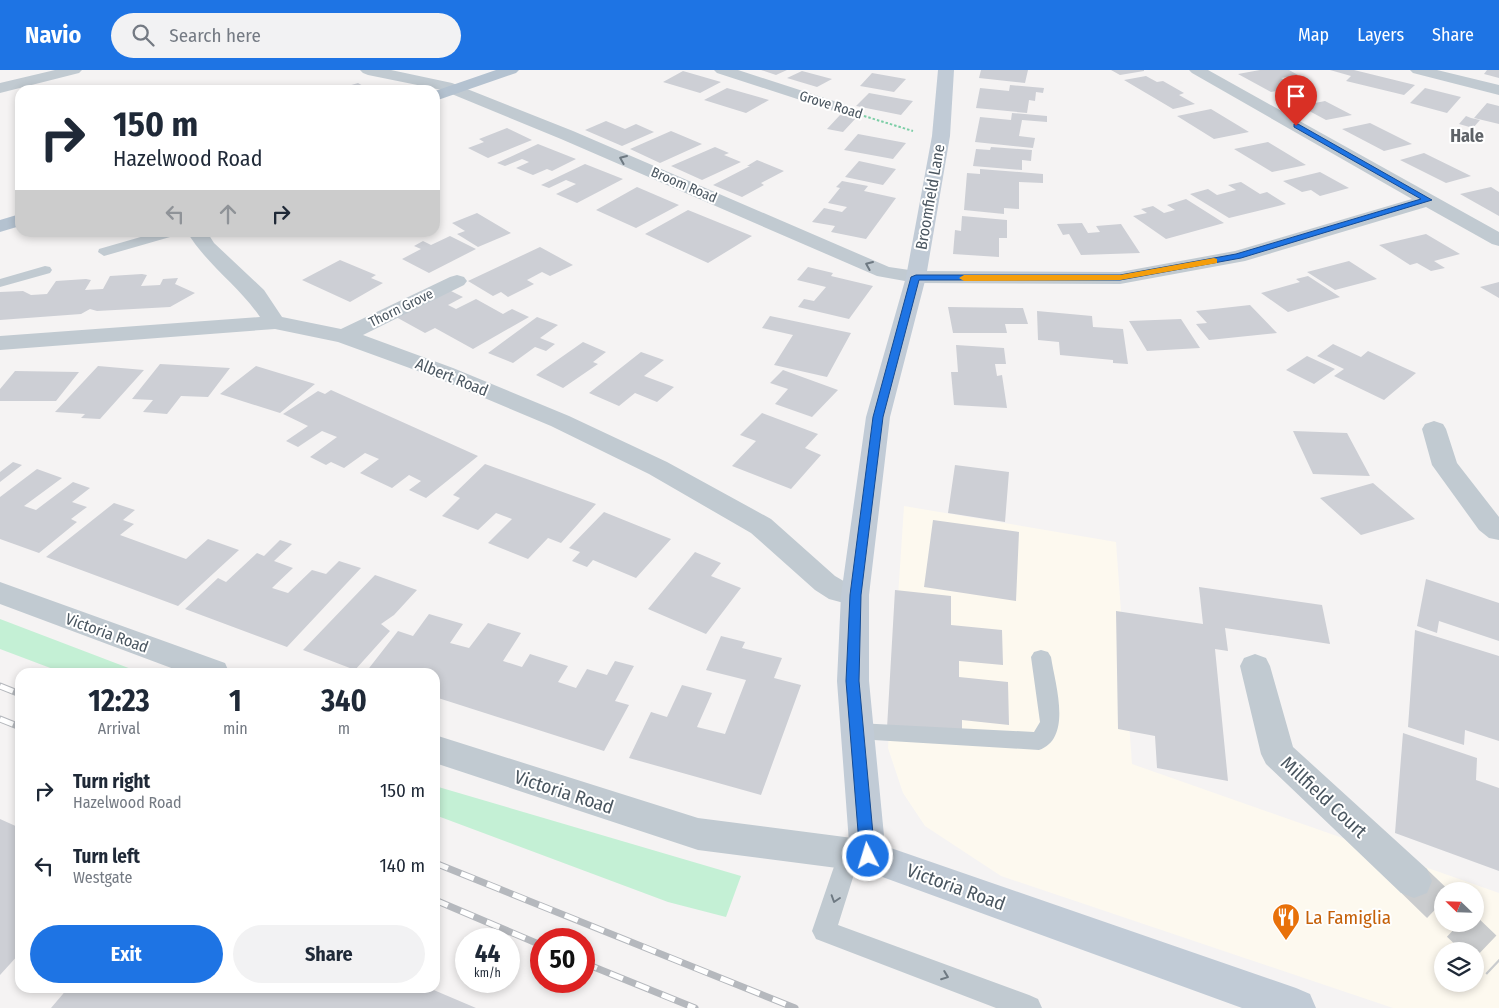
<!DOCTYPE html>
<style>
:root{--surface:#fff;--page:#f2f2f3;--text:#1f2937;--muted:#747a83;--accent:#1e74e4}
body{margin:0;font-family:"Fira Sans Condensed",sans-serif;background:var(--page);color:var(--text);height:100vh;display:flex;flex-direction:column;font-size:19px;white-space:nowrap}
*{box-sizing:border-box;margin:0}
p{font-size:16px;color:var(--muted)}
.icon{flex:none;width:28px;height:28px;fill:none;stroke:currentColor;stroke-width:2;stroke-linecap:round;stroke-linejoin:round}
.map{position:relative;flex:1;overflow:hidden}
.sheet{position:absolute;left:15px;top:598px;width:425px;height:325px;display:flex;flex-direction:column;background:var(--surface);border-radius:15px;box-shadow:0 2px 8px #0003}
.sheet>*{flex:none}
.top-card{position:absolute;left:15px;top:15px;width:425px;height:152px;border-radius:15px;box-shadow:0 2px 8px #0003;background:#fff;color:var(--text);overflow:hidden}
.needle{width:32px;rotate:293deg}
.fabs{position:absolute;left:1434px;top:812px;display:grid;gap:10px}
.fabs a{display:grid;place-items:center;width:50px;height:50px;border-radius:50%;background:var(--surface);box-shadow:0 2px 8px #0003;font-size:25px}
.speed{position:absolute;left:455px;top:858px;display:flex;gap:10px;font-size:25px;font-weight:700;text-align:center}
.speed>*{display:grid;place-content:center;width:65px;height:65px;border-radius:50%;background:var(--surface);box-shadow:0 2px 8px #0003;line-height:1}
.speed small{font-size:12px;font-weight:400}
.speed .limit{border:8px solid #d22;background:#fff;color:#111}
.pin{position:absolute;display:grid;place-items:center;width:42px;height:42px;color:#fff;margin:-51px -21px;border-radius:50% 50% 50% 0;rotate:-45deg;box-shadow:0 0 5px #0007}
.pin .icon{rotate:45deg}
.me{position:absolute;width:55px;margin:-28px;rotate:355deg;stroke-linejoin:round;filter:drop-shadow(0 0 4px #0008)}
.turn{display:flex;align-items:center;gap:18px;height:105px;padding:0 15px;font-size:22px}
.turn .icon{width:65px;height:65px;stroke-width:2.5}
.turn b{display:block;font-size:35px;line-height:42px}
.lanes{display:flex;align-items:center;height:48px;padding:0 15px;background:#0003;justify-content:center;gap:25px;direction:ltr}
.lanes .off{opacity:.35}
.eta{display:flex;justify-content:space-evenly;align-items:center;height:85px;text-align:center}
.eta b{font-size:30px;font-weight:700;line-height:35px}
.button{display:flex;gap:10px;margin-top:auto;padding:10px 15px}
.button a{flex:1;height:58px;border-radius:30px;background:var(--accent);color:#fff;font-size:20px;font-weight:700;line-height:58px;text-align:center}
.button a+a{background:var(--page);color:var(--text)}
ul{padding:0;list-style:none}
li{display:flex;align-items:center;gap:15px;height:75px;padding:0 15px}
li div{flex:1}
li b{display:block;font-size:19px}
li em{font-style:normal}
header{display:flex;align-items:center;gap:30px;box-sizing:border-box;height:70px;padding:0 25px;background:var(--accent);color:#fff}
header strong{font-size:24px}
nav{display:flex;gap:28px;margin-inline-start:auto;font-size:18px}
.search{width:350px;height:45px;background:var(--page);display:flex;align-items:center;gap:12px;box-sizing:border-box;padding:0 18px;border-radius:28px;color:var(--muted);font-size:19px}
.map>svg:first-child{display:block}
.commercial{fill:#fdf9ef;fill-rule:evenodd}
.green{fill:#c4f0d5}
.building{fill:#cdcfd5}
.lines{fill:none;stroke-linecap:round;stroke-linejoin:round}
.street-tunnel{stroke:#caccce;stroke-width:35;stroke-dasharray:35 18;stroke-linecap:butt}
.path{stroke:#7ccea6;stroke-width:2;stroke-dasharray:2.5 2;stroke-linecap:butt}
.lane{fill:#c1cad1;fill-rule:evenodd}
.street{fill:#c1cad1;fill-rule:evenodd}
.secondary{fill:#c1cbd6;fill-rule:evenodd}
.primary{fill:#b4c2d0;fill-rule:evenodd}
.rail-casing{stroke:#b5b8bd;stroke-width:7}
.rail{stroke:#fff;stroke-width:5;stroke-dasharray:14;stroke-linecap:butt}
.oneway{stroke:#6e7982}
.route{fill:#1e74e4;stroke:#144b94}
.slow{fill:#f59e0b}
.labels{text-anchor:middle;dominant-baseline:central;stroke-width:4;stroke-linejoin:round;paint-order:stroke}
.far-street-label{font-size:14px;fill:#4a5660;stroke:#fff}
.street-label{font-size:16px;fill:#4a5660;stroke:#fff}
.far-district-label{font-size:18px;font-weight:bold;fill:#5f6368;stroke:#fff}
.near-street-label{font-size:19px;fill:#4a5660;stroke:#fff}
.near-food-label{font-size:19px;fill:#c56008;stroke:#fff;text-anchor:start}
</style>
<header>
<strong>Navio</strong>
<div class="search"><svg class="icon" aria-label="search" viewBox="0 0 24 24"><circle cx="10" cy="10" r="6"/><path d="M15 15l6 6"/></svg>Search here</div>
<nav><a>Map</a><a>Layers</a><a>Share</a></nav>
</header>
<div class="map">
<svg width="1499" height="938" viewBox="0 0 1499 938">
<rect width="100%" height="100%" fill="#f5f3f3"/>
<path class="commercial" d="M904,436L1116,472L1132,694L1499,823V938H1393L1001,806L925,756L903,723L888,678ZM1442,821H1475V854H1442ZM1442,881H1475V914H1442Z"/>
<path class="green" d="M0,549L139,602H61L0,579Z
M435,716L741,806L726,847L668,832L435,745Z"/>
<path class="building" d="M761,0H787L776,5Z
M981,0H1028L1025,13L979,8Z
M1111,0H1144V1L1120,5Z
M1260,0H1289L1298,5L1281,8L1298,17L1271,22L1238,4Z
M1330,0H1354L1415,15L1404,25L1346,11L1351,6Z
M1487,0H1499V8L1484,4Z
M683,1L721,12L700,23L663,12Z
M802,1L832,9L817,17L787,8Z
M872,3L906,9L894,22L860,16Z
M1146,6L1157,12L1163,11L1184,23L1179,25L1195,34L1173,39L1124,10Z
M358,13L370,20H335Z
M1010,15L1044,18L1043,23L1036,22L1035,31L1029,30L1027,43L976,38L980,18L1009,21Z
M727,18L769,30L746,43L704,30Z
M1425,18L1461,27L1447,43L1410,33Z
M869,23L913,31L901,45L856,36Z
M1325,31L1352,45L1326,50L1300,36Z
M1487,33L1499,36V54L1474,48Z
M1211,39L1249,62L1214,69L1177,46Z
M1012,43L1047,46V52L1022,50L1019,66L1035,68L1033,78L975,72L980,47L1011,50Z
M840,45L856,48L843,62L827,59Z
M1466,46L1471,48L1480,50L1473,58L1459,54Z
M606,51L625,59L636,54L654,62L622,76L585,60Z
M1370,53L1412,74L1384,81L1342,59Z
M507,58L532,70L488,88L468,78L484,72L479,69Z
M671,61L702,74L660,93L630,79Z
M858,64L906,73L893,89L844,80Z
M1268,72L1306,95L1272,102L1234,79Z
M538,74L576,89L552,101L547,99L533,105L516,98L529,92L522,89L505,96L497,93Z
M715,77L729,83L724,85L741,92L702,110L671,96Z
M991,77L1032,80L1031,91L1022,90V100L973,96L976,79L990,80Z
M1424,83L1471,106L1446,113L1400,90Z
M757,90L784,101L761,113L764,115L742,127L713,115L750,96H747Z
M859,91L896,99L883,115L845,107Z
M585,94L623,109L577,133L556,124L576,114L566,110L549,118L541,115Z
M980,99L1043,104V113L1019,112V139L1004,138V144L964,140L967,103L980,104Z
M1320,102L1349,118L1320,126L1311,120L1302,122L1283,111Z
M842,111L868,116L864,121L896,128L866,169L831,162L835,156L812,152L824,138L842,142L847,137L828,133L840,118L836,117Z
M1241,112L1260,124L1267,122L1286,134L1229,148L1190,124L1208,119L1217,125L1236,120L1228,115Z
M637,117L679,135L636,158L596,140Z
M1491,117L1499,122V146L1460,124Z
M1186,129L1224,153L1166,169L1133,146L1147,143L1141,139L1153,136L1164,143L1175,140L1167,135Z
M688,140L752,166L708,193L645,164Z
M477,143L511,163L478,177L457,164L465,161L452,153Z
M962,146L1007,150V168H999V187L953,184L955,160L961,161Z
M1082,153L1088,163L1100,162L1096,156L1121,154L1140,183L1081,185L1069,164L1063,165L1057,154Z
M1426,164L1460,184L1434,191L1445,198L1431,201L1417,193L1410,195L1379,175Z
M450,166L476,179L429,203L402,189L421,179L414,176L423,171L431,175Z
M540,177L573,195L550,206L542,202L527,210L534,214L508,227L501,222L493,226L468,211Z
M340,190L376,205L371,208L383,213L350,232L302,210Z
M1349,191L1377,209L1335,220L1307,202Z
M808,197L833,203L831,206L873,216L849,249L798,237L804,229L814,231L826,217L797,210Z
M142,204L147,205L141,216L160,215L163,209L178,208L175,214L195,223L170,237L97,241L90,239L81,244L0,250V222L23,221L31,225L47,224L56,211L86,209L91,210L85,220L103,219L110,206Z
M1308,206L1340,227L1288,242L1261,223L1300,212L1296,209Z
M1499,212V228L1480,217Z
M449,220L463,227L448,235L456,239L476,229L503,244L512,239L529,247L473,279L435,258L425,263L396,247Z
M1250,235L1277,263L1209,270L1196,254L1207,253L1196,241Z
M948,237L1023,238L1028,254H1005L1007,263H953Z
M1037,241L1092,246L1093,257L1123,259L1128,294L1113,293V290L1060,285L1059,272L1038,270Z
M770,246L851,263L827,307L774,295L793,265L762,258Z
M537,247L558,255L540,268L555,274L546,281L535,277L513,293L488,283Z
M1181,249L1200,278L1147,281L1129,251Z
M583,272L606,282L593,292L598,294L563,318L536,305Z
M1333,274L1361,287L1368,281L1416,303L1384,330L1334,306L1344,299L1317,286Z
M956,275L1004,278L1006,294H995L997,306L1002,305L1007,338L954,335L951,302H958Z
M641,282L664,290L644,306L674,317L657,332L635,323L619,336L589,323Z
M1307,286L1335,299L1314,314L1286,300Z
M160,294L230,298L208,327L181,326L167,344L143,342L153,330L132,329Z
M98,296L144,300L100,349L81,348L85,344L55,342Z
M256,296L315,314L280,343L220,324Z
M783,300L838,320L812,347L775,334L788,319L770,313Z
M15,301L79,302L56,331H0V319Z
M331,320L478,386L426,428L409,420L421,411L409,405L392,418L360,403L379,389L365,383L344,398L331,392L326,395L310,387L337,367L322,361L298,377L286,371L308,356L283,344L318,321L325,324Z
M762,343L818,364L805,378L821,385L791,419L732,396L756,371L740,365Z
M1293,361L1347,363L1370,406L1313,404Z
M13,392L22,395L0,412V402Z
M485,394L596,434L561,473L548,468L528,489L488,473L512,449L496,443L478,460L442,446L460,428L453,425Z
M955,395L1009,402L1005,452L948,443Z
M37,399L62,408L24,436L36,440L73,412L90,418L72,432L87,437L71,449L77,452L39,483L0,469V427Z
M1373,413L1415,449L1361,465L1320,428Z
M114,433L135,440L123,450L134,454L120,465L186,489L208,469L239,480L178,536L46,487Z
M604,442L671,469L636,508L593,490L587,497L572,491L580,482L569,478Z
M933,450L1019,462L1016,531L924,517Z
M280,470L292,474L274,491L293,498L272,518L288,523L312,500L326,504L339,491L361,498L287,577L185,539L218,508L226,512L257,483L264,486Z
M695,482L721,493L711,506L741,518L706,564L648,539Z
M375,505L417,520L394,545L381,554L390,561L355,600L303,580Z
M1426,509L1499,533V571L1439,551L1437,563L1417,556Z
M1199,517L1322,535L1330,574L1225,558L1228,581L1215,579L1228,711L1157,698L1155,666L1118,659L1116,541L1203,554Z
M895,520L951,526V555L1002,560L1003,595L959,591V607L1008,612L1009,655L962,650V666L887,658Z
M429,544L463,554L450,573L469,578L488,553L521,563L503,591L522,597L530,584L568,596L558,612L576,618L587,599L607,605L615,591L634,596L615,631L629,635L604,681L435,627V602H366L398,561L413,566Z
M1415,560L1499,586V671L1465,660L1464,675L1408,657Z
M721,566L745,572L742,578L782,588L774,608L801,615L761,725L629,688L651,642L667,647L682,615L712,623L697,657L725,664L746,610L706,600Z
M1403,663L1477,688L1476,710L1499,718V801L1395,763Z
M0,749L20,758V883L0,905Z
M68,918H429L476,938H51Z"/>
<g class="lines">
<path class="street-tunnel" d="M1414,811L1442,838
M1459,854L1499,892"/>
<path class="path" d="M864,46L913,61"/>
<path class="lane" d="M158,162H179L177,165L104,186L98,182L99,179Z
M45,196L50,197L52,200L50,203L0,217V209Z
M1041,580L1048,582L1051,587C1055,614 1073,668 1039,680L857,669L850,667L847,661L850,655L857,653L1034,662L1040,652L1031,587L1034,582Z
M850,772L858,775L861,782L838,855L1029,925L1038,929L1042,938H996L816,869L812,861L839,782L842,775Z"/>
<path class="street" d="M55,0H82L79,3L0,23V13Z
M360,0H391L452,13L573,61L889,197L916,201L1120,202L1235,181L1412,129L1192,3L1189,0H1208L1499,162V176L1492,174L1426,137L1245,191L1120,214L916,213L877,206L561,69L442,20L368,5L363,3Z
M714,0H738L846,35L848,38L846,41H834L717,3Z
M1410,0H1437L1499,15V25L1413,3Z
M187,162H207L214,173L264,220L282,247L341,259L450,207L457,205L464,207L467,211L464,215L363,265L453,298L569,346L667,392L771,449L835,506L847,513L865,518L869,525L865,532L855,536L829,529L815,520L751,463L649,404L551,356L437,308L338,272L275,259L0,280V266L260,247C239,216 207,195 187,162Z
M1434,351L1443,354L1446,359L1457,393L1499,447V470L1489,468L1479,460L1432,395L1422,359L1425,354Z
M0,512L225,593L229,602H182L0,534Z
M1255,584L1266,588L1270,596L1293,677L1427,799L1432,811L1427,823L1414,828L1401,823L1266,694L1261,684L1240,596L1244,588Z
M435,665L698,748L868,770L881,775L886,786L881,797L868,802L698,780L435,693Z"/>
<path class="secondary" d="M938,0H954L950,66L926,207L890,347L869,525V611L885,776L1296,918L1310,924L1316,938H1242L855,797L850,786L837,611L841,525L866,347L906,207L932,66Z"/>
<path class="primary" d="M496,0H519L516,3L435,31V21Z
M20,144V156L0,162V150Z"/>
<g class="rail-casing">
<path id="rail" d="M0,616L20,624
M0,649L20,657
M435,793L795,938
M435,830L541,875
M584,893L695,938"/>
</g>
<use href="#rail" class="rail"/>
</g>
<defs><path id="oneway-chevron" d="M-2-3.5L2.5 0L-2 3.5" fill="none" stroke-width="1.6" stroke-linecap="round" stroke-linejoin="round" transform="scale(1.25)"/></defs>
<g class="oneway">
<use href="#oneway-chevron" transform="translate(623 89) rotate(-157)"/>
<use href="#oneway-chevron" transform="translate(869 195) rotate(-157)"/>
<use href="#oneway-chevron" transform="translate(835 829) rotate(108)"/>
<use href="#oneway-chevron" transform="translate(945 906) rotate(21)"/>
</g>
<path class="route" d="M1294,54H1298L1432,130L1241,188L1120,210H919L883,347L861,525L859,611L875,786L873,791L868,793L862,791L860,786L846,611L850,525L873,347L911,207L916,205H1120L1236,184L1421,129L1294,57Z"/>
<path class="slow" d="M1214,188L1217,189V193L1120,210L964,211L959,208L964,205H1120Z"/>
<defs>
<g id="restaurant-pin" transform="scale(1.4375)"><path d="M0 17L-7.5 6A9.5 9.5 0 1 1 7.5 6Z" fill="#e8710a" stroke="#fff"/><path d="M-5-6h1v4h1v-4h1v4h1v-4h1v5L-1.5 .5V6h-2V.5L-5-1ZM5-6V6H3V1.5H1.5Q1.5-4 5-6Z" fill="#fff"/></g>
</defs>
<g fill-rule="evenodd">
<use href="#restaurant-pin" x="1286" y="847"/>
</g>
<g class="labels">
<g class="far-street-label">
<text transform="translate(831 35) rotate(17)">Grove Road</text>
<text transform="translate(684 115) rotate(23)">Broom Road</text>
<text transform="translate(401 238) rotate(-26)">Thorn Grove</text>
</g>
<g class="street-label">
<text transform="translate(930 127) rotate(-80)">Broomfield Lane</text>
<text transform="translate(452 307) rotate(22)">Albert Road</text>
<text transform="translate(107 563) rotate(20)">Victoria Road</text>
</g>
<g class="far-district-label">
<text x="1467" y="66">Hale</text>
</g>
<g class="near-street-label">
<text transform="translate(564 722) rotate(18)">Victoria Road</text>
<text transform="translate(1324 727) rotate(43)">Millfield Court</text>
<text transform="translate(956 817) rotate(20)">Victoria Road</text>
</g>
<g class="near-food-label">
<text x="1305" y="847">La Famiglia</text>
</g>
</g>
</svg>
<div class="fabs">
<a><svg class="needle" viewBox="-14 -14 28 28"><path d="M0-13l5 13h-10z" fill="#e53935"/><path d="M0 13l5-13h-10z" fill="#747a83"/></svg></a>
<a><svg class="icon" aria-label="layers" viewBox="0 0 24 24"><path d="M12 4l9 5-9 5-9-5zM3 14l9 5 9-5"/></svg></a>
</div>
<div class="speed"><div>44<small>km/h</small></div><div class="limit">50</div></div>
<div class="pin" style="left:1296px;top:56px;background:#d93025"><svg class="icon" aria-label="arrive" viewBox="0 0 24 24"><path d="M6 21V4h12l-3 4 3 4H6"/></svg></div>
<svg class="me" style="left:868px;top:786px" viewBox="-20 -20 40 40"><circle r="17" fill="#1e74e4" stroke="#fff" stroke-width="3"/><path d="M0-11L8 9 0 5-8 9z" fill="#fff"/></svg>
<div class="top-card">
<div class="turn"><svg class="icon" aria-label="right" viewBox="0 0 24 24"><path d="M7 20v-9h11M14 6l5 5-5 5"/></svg><div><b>150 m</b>Hazelwood Road</div></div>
<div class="lanes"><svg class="icon off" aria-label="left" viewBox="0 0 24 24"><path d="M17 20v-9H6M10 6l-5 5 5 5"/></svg><svg class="icon off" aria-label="ahead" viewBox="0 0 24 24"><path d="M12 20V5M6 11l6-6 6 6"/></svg><svg class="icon" aria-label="right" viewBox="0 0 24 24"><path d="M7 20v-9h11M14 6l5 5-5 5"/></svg></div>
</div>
<section class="sheet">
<div class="eta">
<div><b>12:23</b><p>Arrival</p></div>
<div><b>1</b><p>min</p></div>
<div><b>340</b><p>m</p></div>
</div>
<ul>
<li><svg class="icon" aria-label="right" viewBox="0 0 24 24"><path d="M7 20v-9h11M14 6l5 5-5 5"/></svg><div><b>Turn right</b><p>Hazelwood Road</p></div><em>150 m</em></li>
<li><svg class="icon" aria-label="left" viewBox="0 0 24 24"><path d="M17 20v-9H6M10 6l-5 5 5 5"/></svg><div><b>Turn left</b><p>Westgate</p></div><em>140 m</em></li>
</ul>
<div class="button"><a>Exit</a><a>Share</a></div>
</section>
</div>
